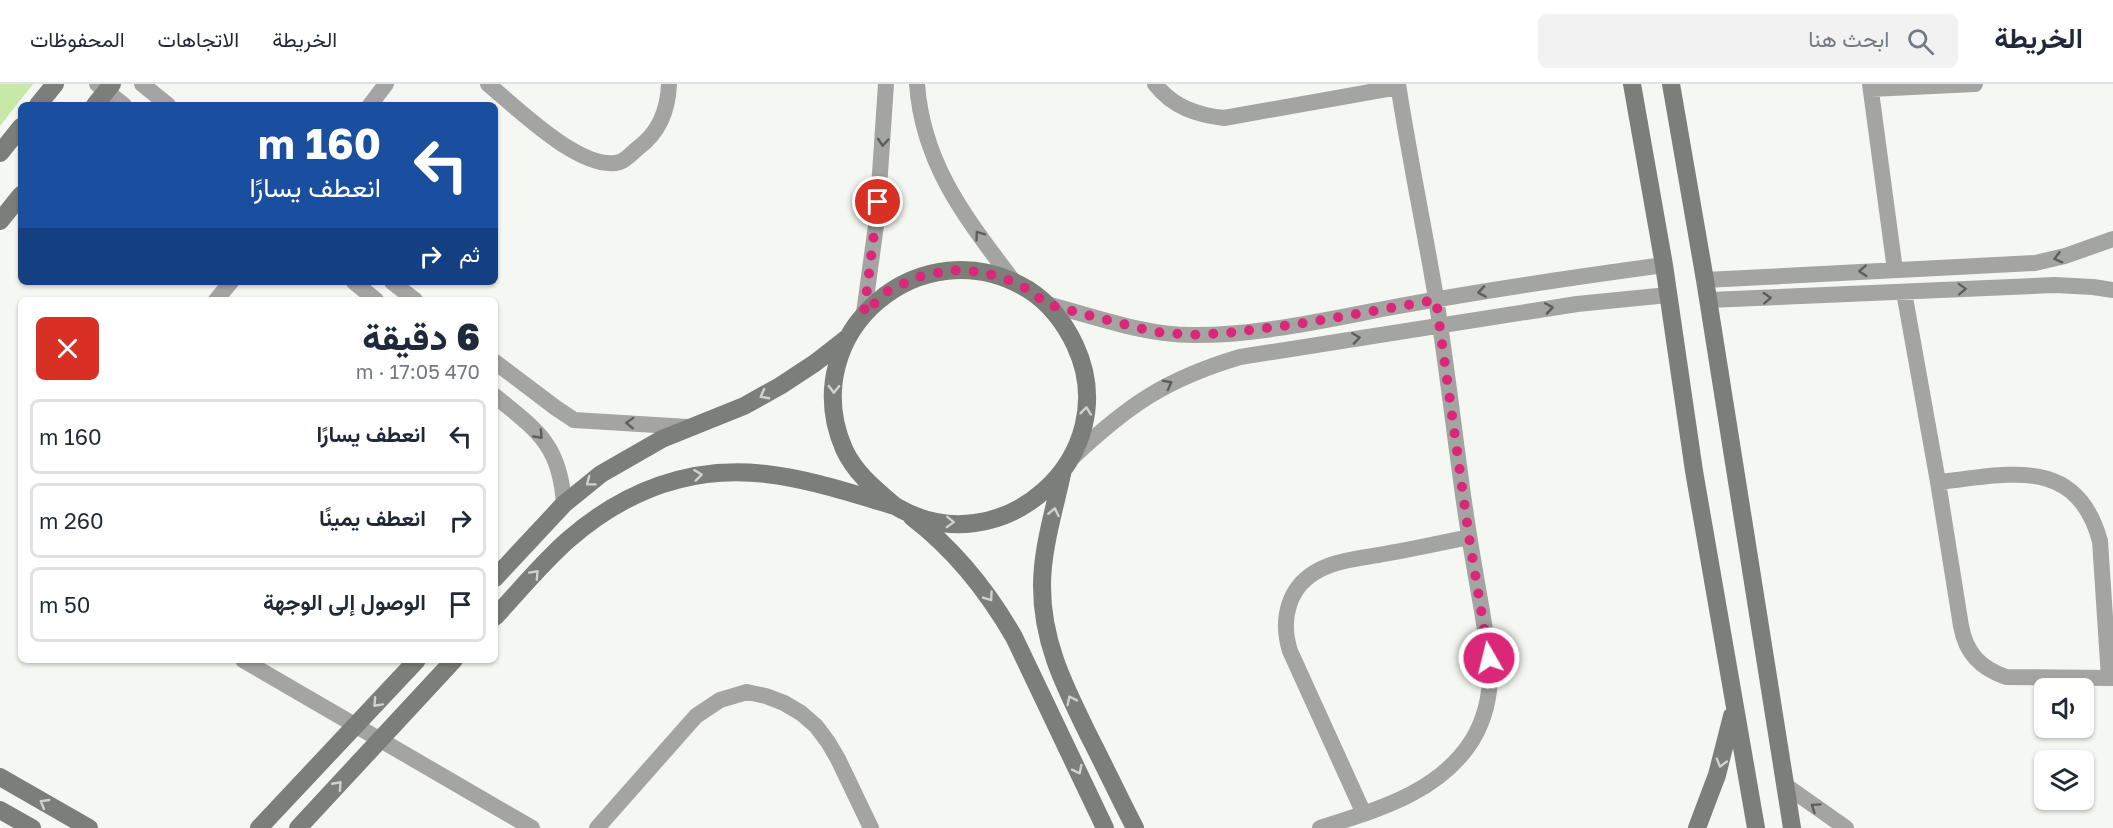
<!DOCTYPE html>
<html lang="ar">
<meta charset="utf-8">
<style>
:root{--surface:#fff;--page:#f2f2f3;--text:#1f2937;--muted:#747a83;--line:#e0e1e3}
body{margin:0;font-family:"Golos Text",Vazirmatn,sans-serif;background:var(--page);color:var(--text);direction:rtl;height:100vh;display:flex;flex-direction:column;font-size:22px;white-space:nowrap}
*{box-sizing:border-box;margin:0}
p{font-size:20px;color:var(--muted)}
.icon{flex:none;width:33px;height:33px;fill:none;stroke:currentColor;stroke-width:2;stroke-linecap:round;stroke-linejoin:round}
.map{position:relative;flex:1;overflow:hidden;direction:ltr}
.details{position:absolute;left:18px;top:213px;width:480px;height:366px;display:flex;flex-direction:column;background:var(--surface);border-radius:9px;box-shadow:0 2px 4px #0004;direction:rtl}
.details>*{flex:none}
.banner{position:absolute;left:18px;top:18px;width:480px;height:183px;border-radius:9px;box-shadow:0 2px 4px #0004;direction:rtl;background:#1a4fa0;color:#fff;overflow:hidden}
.tools{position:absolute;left:2034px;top:594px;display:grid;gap:12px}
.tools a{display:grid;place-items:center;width:60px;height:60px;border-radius:9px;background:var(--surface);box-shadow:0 2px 4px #0004;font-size:30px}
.pin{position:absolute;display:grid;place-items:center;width:51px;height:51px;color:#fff;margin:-26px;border:3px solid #fff;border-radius:50%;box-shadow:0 2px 6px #0007}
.me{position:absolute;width:66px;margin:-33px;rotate:352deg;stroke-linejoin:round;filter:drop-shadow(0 0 4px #0008)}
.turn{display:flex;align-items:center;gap:21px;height:126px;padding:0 18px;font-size:27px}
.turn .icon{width:78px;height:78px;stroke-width:2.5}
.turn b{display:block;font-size:42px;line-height:51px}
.then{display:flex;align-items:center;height:57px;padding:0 18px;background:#0003;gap:12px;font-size:22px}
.round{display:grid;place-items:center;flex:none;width:63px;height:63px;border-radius:9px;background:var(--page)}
.headline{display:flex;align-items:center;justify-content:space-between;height:102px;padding:0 18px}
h1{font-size:36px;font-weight:800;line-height:45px}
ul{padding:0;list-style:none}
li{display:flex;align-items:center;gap:18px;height:75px;margin:0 12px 9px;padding:0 6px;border:3px solid var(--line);border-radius:9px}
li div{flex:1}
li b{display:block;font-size:22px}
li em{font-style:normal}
header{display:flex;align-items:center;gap:36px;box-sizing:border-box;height:84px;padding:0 30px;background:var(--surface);border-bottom:2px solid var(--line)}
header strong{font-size:28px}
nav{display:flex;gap:33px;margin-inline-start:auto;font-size:21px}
.search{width:420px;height:54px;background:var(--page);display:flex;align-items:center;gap:15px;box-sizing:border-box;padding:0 21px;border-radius:9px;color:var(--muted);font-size:22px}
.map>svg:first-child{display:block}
.green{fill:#c8e8a7}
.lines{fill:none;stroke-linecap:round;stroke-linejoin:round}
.street{stroke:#a4a5a3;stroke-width:16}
.secondary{stroke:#7c7e7a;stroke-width:18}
.oneway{stroke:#5c5e5c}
.oneway2{stroke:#d1d2d0}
.route{stroke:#db2777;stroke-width:10;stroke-dasharray:0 18}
</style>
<header>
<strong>الخريطة</strong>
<div class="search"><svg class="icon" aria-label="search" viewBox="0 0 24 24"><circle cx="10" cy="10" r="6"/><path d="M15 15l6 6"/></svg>ابحث هنا</div>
<nav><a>الخريطة</a><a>الاتجاهات</a><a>المحفوظات</a></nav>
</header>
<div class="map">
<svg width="2113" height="744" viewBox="0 0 2113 744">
<rect width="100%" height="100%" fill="#f5f8f2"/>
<path class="green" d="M0,0H33L0,42Z"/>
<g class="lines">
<path class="street" d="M97,0L124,21
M142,0L168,21
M488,0C516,23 582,89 620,78C626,76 633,68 638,64C660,48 668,26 669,0
M917,0C923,82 967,135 1014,198
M1155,0C1173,23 1197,31 1224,34L1398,3
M1870,0L1895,186
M1871,5L1975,0
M370,21L386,0
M1705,196L2035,179L2065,172L2113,155
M354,198L376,216
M392,198L415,216
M1904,208L1938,398L1961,542C1966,569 1980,584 2006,593L2113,594
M216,216L231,198
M1709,216L2055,201L2093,203L2113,206
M1046,220C1094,232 1143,251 1192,251C1258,252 1334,234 1399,222C1487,206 1575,193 1664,181
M864,229L877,134L886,0
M495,278L556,324L574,336L688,343
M495,312C538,347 560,361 564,420
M1072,374C1128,321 1166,295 1240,273L1577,220L1668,211
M1938,398C2007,391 2076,370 2100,457L2109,594
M243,576L532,744
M1785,701L1846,744
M1364,730L1290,567C1280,535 1288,501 1321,485C1339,476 1363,474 1384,470C1412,465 1441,459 1469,453
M597,744L696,632L720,616L747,608L766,612L784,619L801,629L816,642L828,658L838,675L871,744
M1320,744C1376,726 1440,709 1473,655C1484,636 1490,612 1490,590C1490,569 1485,548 1482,527C1476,493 1470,459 1465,425C1455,355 1447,284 1436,214C1424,143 1409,71 1398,0"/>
<path class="secondary" d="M1632,0L1664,181L1694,387L1756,744
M1671,0L1705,196L1792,744
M38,21L55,0
M95,21L112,0
M0,69L21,43
M0,137L21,111
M1062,390C1054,427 1042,465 1042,502C1042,558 1064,601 1088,650C1104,681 1119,713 1135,744
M912,433C955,466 987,506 1014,553L1105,744
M495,494L564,420L601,390L662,355L744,322L780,302L815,279L847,254
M495,533C519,507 542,479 568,456C624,407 691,381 766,390C810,395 853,410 895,422C1000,485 1127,372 1075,261C1065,240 1049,219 1029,206C922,140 794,249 844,365C855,389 875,405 895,422
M0,693L89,744
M0,726L32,744
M259,744L417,576
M298,744L454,576
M1697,744L1717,691L1732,632"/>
</g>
<defs><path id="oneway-chevron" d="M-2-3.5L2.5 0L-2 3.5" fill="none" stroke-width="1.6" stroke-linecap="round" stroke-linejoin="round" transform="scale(1.5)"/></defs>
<g class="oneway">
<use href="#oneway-chevron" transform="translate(883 58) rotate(94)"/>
<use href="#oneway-chevron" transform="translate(979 151) rotate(-126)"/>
<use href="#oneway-chevron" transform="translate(2058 174) rotate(165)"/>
<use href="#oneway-chevron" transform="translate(1863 187) rotate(177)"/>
<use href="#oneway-chevron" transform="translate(1962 205) rotate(-2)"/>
<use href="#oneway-chevron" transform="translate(1482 208) rotate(171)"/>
<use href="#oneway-chevron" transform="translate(1767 214) rotate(-3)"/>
<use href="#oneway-chevron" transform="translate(1549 224) rotate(-9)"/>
<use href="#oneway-chevron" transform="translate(1356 254) rotate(-8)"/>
<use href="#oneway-chevron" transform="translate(1168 300) rotate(-28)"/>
<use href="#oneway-chevron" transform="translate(630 339) rotate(-178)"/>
<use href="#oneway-chevron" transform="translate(539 351) rotate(47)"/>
<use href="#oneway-chevron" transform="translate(1815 723) rotate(-145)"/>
</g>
<g class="oneway2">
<use href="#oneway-chevron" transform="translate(834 305) rotate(91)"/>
<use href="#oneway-chevron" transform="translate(764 311) rotate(152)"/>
<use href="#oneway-chevron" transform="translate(1086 327) rotate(-84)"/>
<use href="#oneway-chevron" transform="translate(698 391) rotate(-7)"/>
<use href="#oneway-chevron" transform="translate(590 398) rotate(143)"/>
<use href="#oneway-chevron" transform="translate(1054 428) rotate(-78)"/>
<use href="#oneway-chevron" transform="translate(950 438) rotate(2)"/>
<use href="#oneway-chevron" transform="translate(535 490) rotate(-47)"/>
<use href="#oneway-chevron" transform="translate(989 513) rotate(55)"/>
<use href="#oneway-chevron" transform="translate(1071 616) rotate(-116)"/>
<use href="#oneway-chevron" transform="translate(377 619) rotate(133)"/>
<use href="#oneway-chevron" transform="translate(1721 679) rotate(106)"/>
<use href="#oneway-chevron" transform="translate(1078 686) rotate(64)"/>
<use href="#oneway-chevron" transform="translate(338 701) rotate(-48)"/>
<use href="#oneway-chevron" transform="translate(44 719) rotate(-150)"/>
</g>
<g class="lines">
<path class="route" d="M878,118L864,229L888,207L918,193L950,186L983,188L1014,198L1031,207L1046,220L1083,230L1155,248L1192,251L1228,249L1305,239L1436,216L1469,453L1489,574"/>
</g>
</svg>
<div class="tools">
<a><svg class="icon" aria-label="sound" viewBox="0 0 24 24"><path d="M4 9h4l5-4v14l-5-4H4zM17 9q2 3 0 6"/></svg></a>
<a><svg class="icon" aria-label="layers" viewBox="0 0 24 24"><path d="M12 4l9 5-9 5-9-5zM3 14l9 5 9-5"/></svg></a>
</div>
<div class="pin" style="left:878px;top:118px;background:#d93025"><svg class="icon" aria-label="arrive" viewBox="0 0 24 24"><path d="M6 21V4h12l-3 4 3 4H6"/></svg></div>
<svg class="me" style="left:1489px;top:574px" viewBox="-20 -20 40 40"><circle r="17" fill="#db2777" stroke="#fff" stroke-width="3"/><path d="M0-11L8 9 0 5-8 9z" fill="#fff"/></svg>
<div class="banner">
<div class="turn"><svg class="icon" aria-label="left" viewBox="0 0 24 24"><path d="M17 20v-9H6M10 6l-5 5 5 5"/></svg><div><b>160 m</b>انعطف يسارًا</div></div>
<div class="then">ثم<svg class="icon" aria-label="right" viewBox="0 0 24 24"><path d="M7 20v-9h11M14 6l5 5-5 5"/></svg></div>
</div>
<section class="details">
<div class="headline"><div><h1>6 دقيقة</h1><p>470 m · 17:05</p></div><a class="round" style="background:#d93025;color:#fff"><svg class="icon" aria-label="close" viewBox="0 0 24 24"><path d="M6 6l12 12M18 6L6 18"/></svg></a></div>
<ul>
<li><svg class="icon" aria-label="left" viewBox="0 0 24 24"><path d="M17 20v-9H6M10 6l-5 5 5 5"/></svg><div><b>انعطف يسارًا</b></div><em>160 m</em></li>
<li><svg class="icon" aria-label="right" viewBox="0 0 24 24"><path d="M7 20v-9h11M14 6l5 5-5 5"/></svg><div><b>انعطف يمينًا</b></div><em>260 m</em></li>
<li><svg class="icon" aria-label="arrive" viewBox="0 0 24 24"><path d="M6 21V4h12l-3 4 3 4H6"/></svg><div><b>الوصول إلى الوجهة</b></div><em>50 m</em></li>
</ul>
</section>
</div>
